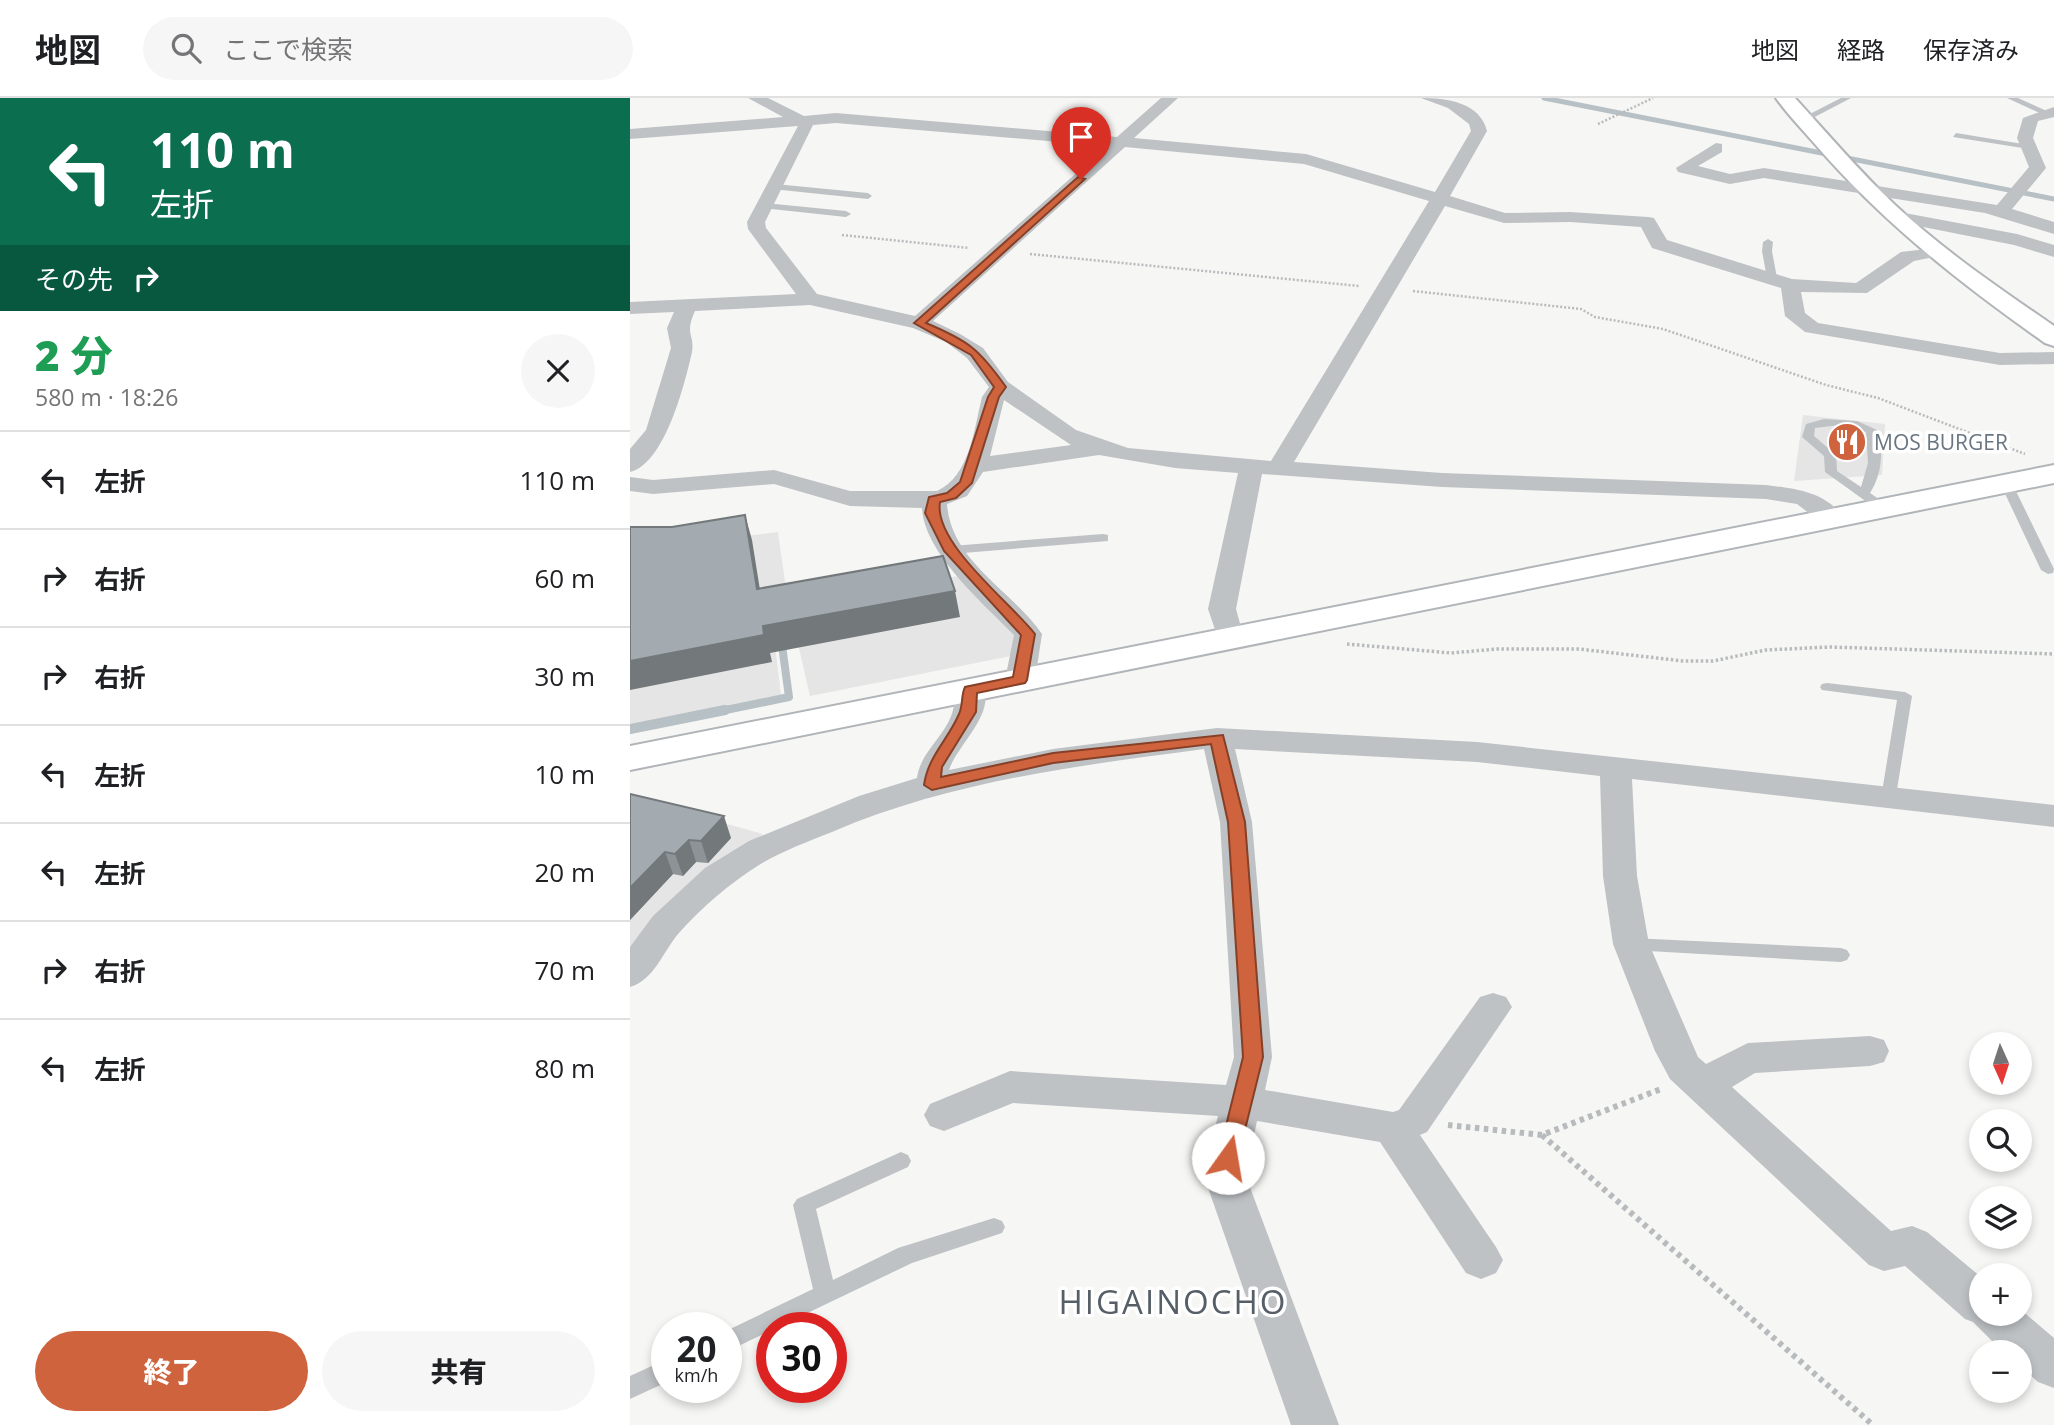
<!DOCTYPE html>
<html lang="ja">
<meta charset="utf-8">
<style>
:root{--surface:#fff;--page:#f6f6f6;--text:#202124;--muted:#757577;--line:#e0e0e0;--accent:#ce633d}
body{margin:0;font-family:"Open Sans","Noto Sans JP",sans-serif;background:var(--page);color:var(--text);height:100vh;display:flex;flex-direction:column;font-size:26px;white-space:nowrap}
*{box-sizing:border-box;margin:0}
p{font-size:23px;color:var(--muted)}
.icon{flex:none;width:38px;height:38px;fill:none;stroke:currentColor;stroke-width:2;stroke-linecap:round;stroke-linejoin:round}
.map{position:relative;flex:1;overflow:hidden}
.drawer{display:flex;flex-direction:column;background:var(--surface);width:630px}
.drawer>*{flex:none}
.banner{background:#0b6e4f;color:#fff;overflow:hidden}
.needle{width:46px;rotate:177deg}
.fabs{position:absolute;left:1339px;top:934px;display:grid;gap:14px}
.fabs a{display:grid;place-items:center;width:63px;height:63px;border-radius:50%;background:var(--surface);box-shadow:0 4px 10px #0003;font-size:35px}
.speed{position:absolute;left:21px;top:1214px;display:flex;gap:14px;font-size:35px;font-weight:700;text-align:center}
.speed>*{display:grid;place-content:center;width:91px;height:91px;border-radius:50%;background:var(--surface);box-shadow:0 4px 10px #0003;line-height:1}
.speed small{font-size:18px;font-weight:400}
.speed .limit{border:10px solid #d22;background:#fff;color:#111}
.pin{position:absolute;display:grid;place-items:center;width:60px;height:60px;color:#fff;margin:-72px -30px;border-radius:50% 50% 50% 0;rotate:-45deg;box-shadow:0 0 7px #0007}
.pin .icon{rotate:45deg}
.me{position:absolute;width:77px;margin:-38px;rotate:13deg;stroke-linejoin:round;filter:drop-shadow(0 0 5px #0008)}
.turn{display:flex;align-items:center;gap:24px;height:147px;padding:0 35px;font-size:32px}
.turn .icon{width:91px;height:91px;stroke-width:2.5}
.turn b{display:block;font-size:49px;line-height:60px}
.then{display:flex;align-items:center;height:66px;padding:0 35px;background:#0003;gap:14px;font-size:26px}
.round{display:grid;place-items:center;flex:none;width:74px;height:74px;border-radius:37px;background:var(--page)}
.head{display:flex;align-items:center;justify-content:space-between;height:119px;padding:0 35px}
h1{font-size:42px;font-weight:800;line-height:52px;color:#1e9e55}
.primary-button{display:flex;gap:14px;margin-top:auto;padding:14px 35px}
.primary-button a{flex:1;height:80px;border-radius:42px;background:var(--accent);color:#fff;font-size:28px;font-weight:800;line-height:80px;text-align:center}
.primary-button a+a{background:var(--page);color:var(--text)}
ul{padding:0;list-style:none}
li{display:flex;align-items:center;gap:21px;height:98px;padding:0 35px;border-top:2px solid var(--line)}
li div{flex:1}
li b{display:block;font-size:26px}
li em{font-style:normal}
header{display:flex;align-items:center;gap:42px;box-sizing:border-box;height:98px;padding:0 35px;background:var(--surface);border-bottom:2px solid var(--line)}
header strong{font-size:33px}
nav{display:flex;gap:38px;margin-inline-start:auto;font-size:24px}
.search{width:490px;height:63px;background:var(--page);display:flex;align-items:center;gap:18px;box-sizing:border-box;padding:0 24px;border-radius:38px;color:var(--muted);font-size:26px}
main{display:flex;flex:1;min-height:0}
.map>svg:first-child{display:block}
.built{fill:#e4e5e4}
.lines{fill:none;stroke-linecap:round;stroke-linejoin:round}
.stream-far2{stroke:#b7c0c5;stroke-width:5}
.stream-far1{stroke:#b7c0c5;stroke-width:8}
.stream{stroke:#b7c0c5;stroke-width:10}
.secondary-casing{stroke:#b1b5b9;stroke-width:4}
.path-far2{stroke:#b8bbbd;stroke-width:2.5;stroke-dasharray:2 2;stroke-linecap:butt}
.path-far1{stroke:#b8bbbd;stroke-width:3.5;stroke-dasharray:2.5 2.5;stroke-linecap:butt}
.path{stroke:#b8bbbd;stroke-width:6;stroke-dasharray:4.5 4.5;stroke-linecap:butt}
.lane{fill:#bec2c5;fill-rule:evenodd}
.street{fill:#bec2c5;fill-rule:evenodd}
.secondary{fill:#fff;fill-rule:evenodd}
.wall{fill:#8d9397}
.shaded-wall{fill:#73787b}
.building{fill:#a4abb0;stroke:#73787b;stroke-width:2}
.route{fill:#ce633d;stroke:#864028;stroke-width:2}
.labels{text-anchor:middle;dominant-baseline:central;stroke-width:7;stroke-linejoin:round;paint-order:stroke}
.far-poi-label{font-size:21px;fill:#697681;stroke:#fff;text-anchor:start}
.near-quarter-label{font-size:33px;letter-spacing:2px;fill:#565f67;stroke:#fff}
</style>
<header>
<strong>地図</strong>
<div class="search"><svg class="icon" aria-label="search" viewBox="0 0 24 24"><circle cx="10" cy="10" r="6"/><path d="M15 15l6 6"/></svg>ここで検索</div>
<nav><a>地図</a><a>経路</a><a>保存済み</a></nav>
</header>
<main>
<section class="drawer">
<div class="banner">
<div class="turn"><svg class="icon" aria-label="left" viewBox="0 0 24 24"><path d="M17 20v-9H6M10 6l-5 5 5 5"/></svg><div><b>110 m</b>左折</div></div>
<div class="then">その先<svg class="icon" aria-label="right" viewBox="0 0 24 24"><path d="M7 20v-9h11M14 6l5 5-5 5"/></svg></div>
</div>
<div class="head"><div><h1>2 分</h1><p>580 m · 18:26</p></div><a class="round"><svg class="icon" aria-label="close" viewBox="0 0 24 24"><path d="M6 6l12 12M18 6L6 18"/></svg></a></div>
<ul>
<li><svg class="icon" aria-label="left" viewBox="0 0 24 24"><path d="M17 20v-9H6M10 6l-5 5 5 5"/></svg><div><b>左折</b></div><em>110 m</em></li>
<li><svg class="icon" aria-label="right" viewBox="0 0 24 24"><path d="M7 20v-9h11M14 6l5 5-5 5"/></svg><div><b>右折</b></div><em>60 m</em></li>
<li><svg class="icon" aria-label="right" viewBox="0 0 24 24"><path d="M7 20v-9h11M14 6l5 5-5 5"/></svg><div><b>右折</b></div><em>30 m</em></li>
<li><svg class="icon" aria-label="left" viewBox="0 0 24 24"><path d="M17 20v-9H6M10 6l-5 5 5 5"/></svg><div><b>左折</b></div><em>10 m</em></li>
<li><svg class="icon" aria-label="left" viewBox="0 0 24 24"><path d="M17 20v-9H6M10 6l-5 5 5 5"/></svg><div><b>左折</b></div><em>20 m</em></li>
<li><svg class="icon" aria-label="right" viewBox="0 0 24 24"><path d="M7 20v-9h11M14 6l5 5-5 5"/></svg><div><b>右折</b></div><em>70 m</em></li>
<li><svg class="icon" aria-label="left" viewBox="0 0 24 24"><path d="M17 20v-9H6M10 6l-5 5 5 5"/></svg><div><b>左折</b></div><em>80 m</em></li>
</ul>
<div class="primary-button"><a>終了</a><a>共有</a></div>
</section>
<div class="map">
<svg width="1424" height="1327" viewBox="0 0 1424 1327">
<rect width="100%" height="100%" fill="#f6f6f4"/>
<path class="built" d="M1173,317L1255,326L1252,377L1164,383Z
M148,434L156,491L139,496L151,598L0,628V448L52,446Z
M330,478L388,539L386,557L180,598L157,498Z
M0,699L133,736L100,758L0,851Z"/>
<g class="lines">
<path class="stream-far2" d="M914,0L1424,101"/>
<path class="stream-far1" d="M86,614L159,599L151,540"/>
<path class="stream" d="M0,631L95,612"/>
<g class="secondary-casing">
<path id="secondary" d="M1146,0H1165C1198,36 1229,73 1265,107C1314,153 1369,190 1424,228V248L1415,245C1330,185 1252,124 1184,45C1171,30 1157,16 1146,0Z
M1424,367V385L0,672V648Z"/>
</g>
<path class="path-far2" d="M968,26L1023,0
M212,137L339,150
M400,156L729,188
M783,193L951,211L965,219L1033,231L1196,287L1248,300L1395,356"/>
<path class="path-far1" d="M717,546L821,555L867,551H949L1053,563H1083L1136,552L1200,549L1424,556"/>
<path class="path" d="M818,1027L912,1037L1031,991
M912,1037L1243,1327"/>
<path class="lane" d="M1211,0H1221L1177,23L1170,21Z
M1377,0H1388L1421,15L1414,17Z
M1326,35L1399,47L1403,49L1399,51L1323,39Z
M145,86L238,95L242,98L238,101L142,91V87Z
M135,105L216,113L221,116L216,119L132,110V106Z
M1138,141L1143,144L1142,153L1147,180L1142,183L1137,180L1132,153L1133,144Z
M1194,321L1227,323L1247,332C1254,353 1252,376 1240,395L1256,406V412H1248L1195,374L1194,358L1172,339L1176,326ZM1210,327L1236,334L1238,365L1231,389L1207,373L1206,357L1184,338L1185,330Z
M1376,381L1382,385L1424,471L1423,475L1418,476L1411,472L1370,385Z
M473,436L478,437V443L321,456L314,452L321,448Z
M1197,585L1275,594L1282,598L1265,704H1253L1251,700L1267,602L1192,592L1190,589L1192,586Z
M1001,840L1211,850L1217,852L1220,857L1217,862L1211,864L1001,852L995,851L992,846L995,841Z
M271,1054L278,1057L281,1063L278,1069L186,1111L203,1182L268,1150L364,1120L372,1123L375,1129L372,1135L282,1165L96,1254V1233L183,1191L163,1107L167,1101Z
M37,1261V1284L0,1301V1278Z"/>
<path class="street" d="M118,0H138L174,18L206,15L487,39L531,0H548L504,40L676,56L805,94L841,33L839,26L818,10L791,0C816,0 850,4 857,33L820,98L875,115L940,114L1018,119L1024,120L1037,142L1162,181L1226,185L1271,154L1314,149L1317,153L1314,157L1284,163L1237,195L1171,194L1175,215L1188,225L1370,255L1424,254V266L1370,267L1175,234L1155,218L1151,190L1022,150L1011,129L940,124L874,125L815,108L664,364L812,375L1136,387C1165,391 1195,393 1214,420L1210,425H1192L1167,406L1136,401L812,389L632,376L606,511L614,540L610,546L600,549L590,546L578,511L608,375L545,370L469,357L353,374L337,398L317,406C321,464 383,493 412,536L405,582L400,588L390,591L380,588L375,582L384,537C354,506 294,455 292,410L220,408L144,386L23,396L0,393V379L23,382L144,372L220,393H307C340,378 344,331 352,299L359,289L337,260L316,244L283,230L180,207L65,213C54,237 65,236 62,254C55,285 35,366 0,374V351L16,332L41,250L37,230L44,214L0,216V204L166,196L118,131L117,124L168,28L0,41V31L153,19ZM206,25L477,48L285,218L187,196L136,130L135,124L183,27ZM495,49L674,66L799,103L641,363L498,350L446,332L378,284L353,250L330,236L303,223ZM374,302L441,347L360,358Z
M1424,9V19L1408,23L1403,40L1416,70L1382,111L1424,124V136L1355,115L1134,80L1100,86L1048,74L1046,70L1086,45L1092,46V54L1068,68L1100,76L1134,70L1367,107L1399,69L1387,40L1393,20Z
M1264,113L1387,136L1424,147V159L1384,147L1258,122L1255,118Z
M340,583L351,586C369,613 327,647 319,672L423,651L587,630L847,644L1424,707V729L1002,681L1007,778L1019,846L1068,959L1076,966L1118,945L1240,938L1254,942L1259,953L1254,964L1240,968L1125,975L1102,989L1261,1133L1282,1128L1297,1134L1351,1179V1216H1390V1211L1424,1240V1290L1408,1284L1390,1268V1255H1374L1343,1224L1335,1221L1275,1168L1254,1173L1239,1167L1040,981L1025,953L983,846L973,778L970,678L847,664L605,651L622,724L642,959L635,992L763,1014L769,1012L850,899L863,895L876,899L882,909L797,1034L790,1037L866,1149L873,1162L866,1175L851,1181L836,1175L750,1044L627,1023L619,1060L618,1084L709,1327H661L576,1084L577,1060L588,1018L383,1005L314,1033L300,1028L294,1017L300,1006L380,973L596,987L604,959L590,724L574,651C446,668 321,683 202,734C177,744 152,753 129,767C99,786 72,809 48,836C33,854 24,882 0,889V849L23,818L75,770L119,743L229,698L287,680C290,654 317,637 323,612C326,602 323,594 329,586Z"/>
<use href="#secondary" class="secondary"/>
</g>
<path class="wall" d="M0,696L101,740L78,765L66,764L53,778L43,776L0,822Z"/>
<path class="shaded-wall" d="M115,417L122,442L134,517L127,491Z
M325,493L330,519L140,555L142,564L0,592V563L133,528Z
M94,718L101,740L78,765L71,743Z
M59,742L66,764L53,778L45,756Z
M35,754L43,776L0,822V790Z"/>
<path class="building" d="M115,417L127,491L313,458L325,493L133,528L134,537L0,563V429H42Z
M0,696L94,718L71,743L59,742L45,756L35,754L0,790Z"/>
<path class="route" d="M448,79L455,81L296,225C339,243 349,251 376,289L369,299L342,385L326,400L310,404C303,445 381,505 405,536L397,582L395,585L347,595L346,614L312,669L311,679L423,655L593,637L615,724L633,959L608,1060L605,1066L598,1068L591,1066L588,1060L613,959L598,724L581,646L423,665L302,692L294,687C298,658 318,642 329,616C333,608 331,597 335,589L383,579L391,537L314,453L295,415L299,399L317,395L330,384L358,299L364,289L341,257L284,225Z"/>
<defs>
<g id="restaurant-disc" transform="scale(2.0125)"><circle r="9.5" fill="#ce633d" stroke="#fff"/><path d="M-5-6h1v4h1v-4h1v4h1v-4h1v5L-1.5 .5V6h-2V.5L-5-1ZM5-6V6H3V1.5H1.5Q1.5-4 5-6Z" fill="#fff"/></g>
</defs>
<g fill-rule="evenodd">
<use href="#restaurant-disc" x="1217" y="344"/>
</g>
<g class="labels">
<g class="far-poi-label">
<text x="1244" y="344">MOS BURGER</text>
</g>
<g class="near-quarter-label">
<text x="543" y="1203">HIGAINOCHO</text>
</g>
</g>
</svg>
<div class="fabs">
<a><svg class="needle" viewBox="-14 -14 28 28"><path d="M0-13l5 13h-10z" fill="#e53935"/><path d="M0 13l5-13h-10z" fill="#757577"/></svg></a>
<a><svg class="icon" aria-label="search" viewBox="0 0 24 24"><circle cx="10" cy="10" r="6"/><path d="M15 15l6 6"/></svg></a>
<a><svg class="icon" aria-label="layers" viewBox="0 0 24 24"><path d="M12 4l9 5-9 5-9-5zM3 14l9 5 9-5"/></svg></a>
<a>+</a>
<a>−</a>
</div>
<div class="speed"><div>20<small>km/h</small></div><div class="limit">30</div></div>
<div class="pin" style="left:451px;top:81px;background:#d93025"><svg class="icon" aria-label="arrive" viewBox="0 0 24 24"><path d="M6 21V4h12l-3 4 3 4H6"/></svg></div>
<svg class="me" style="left:598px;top:1060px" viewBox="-20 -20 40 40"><circle r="19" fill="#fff"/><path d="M0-13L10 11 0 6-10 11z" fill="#ce633d"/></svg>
</div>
</main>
